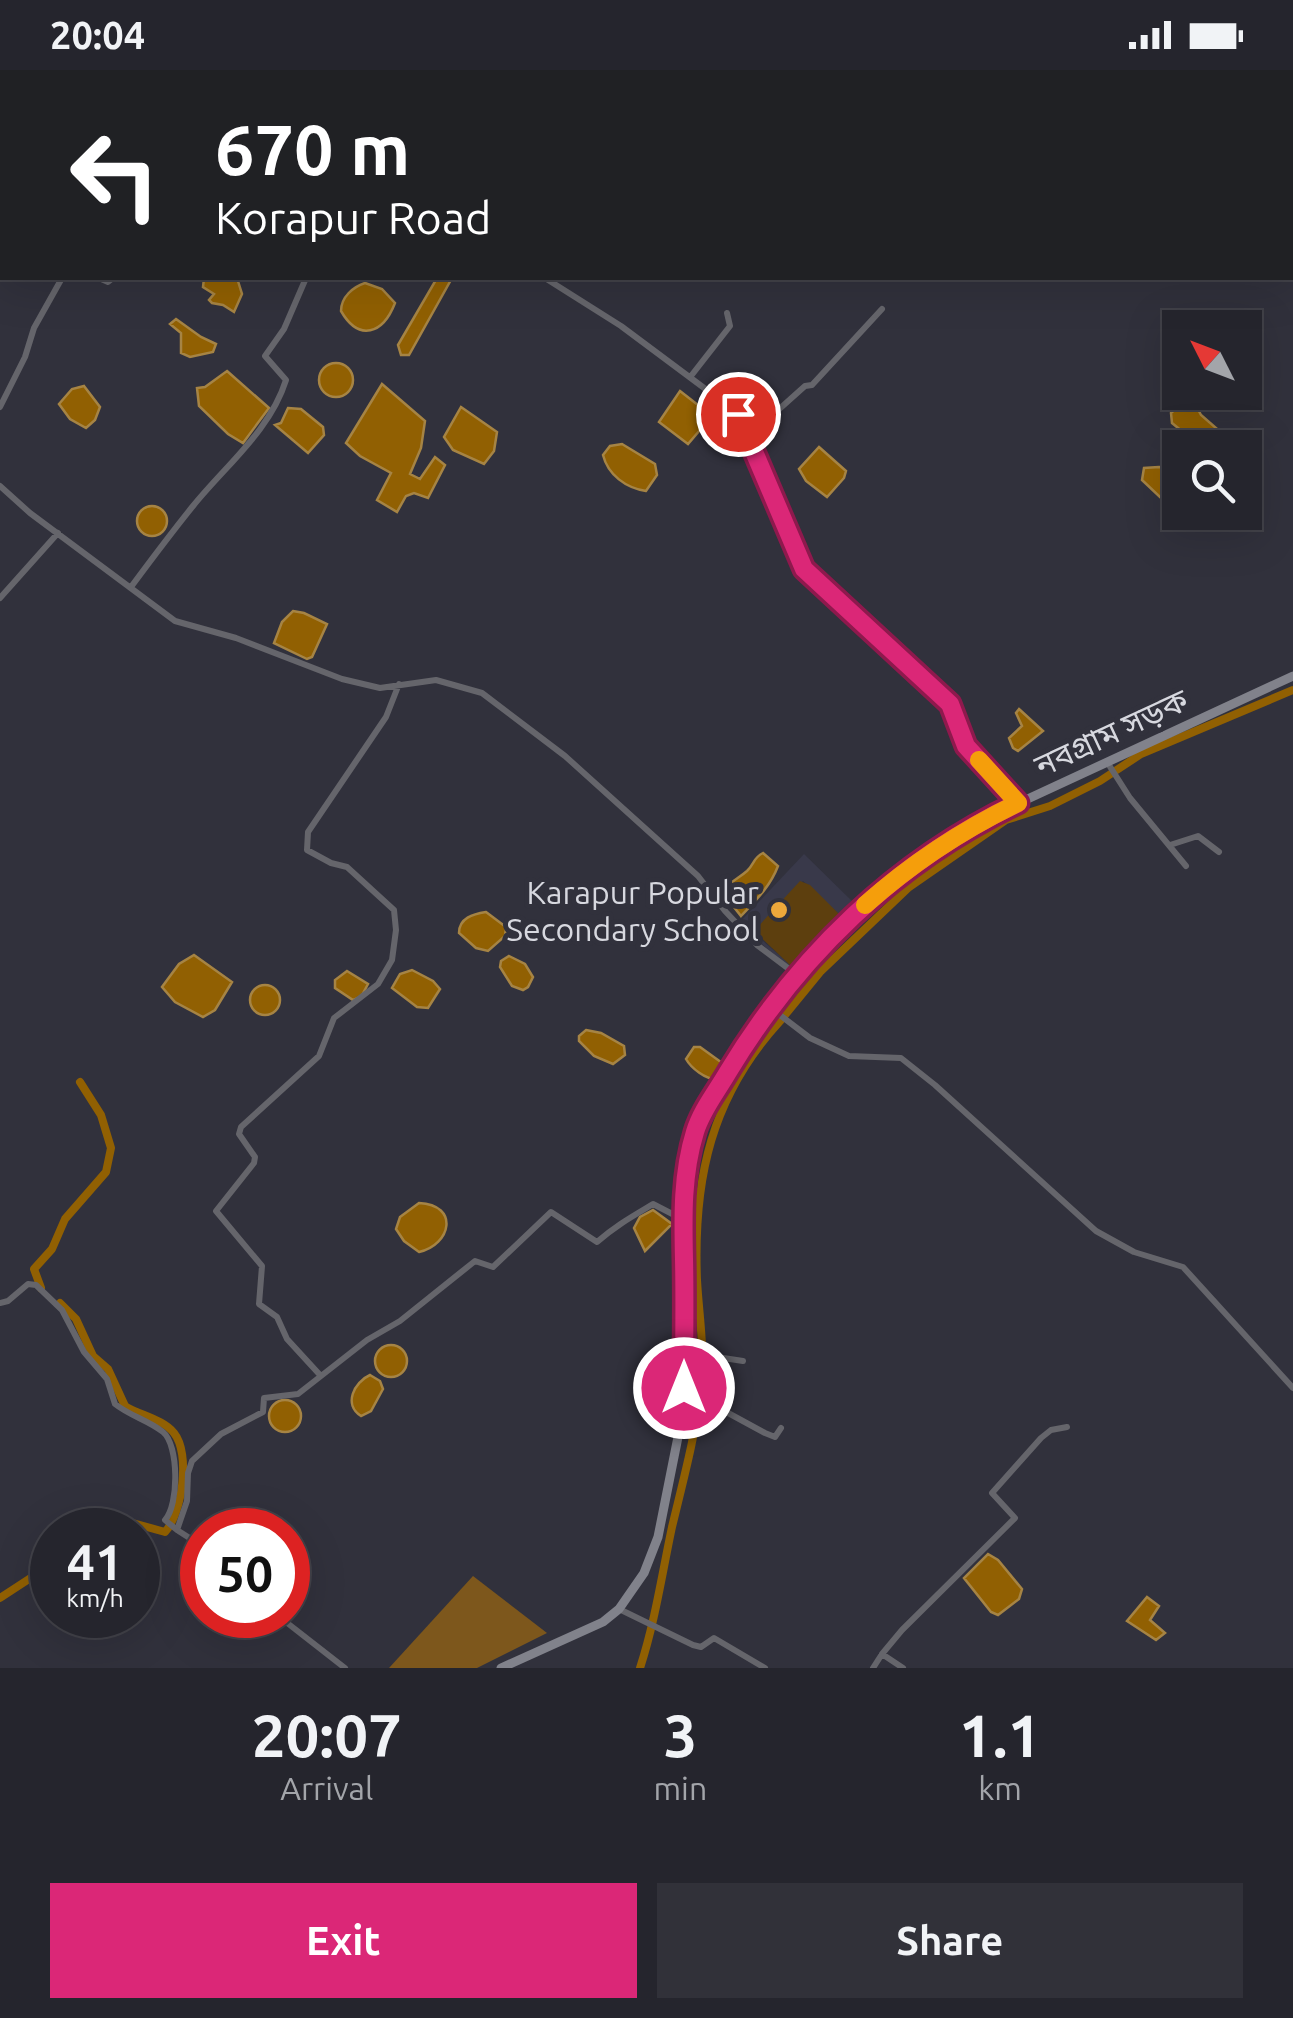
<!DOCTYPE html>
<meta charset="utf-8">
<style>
:root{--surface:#25252d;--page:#313139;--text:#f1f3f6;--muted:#a3a5aa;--line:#424249;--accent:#db2777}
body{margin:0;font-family:Ubuntu,"Noto Sans Bengali",sans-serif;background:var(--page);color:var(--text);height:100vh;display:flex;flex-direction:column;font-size:38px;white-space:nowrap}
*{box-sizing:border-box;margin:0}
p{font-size:32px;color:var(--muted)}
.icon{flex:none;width:55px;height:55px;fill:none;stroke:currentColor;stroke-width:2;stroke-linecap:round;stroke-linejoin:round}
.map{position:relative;height:1598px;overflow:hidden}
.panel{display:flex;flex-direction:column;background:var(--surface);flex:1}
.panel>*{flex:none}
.guide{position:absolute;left:0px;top:0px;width:1295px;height:210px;box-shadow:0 10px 40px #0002,0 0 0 2px var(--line);background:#202124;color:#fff;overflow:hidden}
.needle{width:65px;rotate:312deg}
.buttons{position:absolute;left:1162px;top:240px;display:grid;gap:20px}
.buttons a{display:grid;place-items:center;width:100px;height:100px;border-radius:0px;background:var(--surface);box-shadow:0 10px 40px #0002,0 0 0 2px var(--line);font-size:50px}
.speed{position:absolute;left:30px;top:1438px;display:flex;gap:20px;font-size:50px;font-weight:700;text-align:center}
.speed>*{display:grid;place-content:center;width:130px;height:130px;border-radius:50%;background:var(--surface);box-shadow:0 10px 40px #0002,0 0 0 2px var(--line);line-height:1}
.speed small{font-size:25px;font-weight:400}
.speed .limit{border:15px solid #d22;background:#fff;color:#111}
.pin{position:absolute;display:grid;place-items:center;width:85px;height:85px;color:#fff;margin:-42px;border:5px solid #fff;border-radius:50%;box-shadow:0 2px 10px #0007}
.me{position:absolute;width:110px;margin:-55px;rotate:0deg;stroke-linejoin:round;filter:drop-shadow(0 0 8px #0008)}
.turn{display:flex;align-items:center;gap:35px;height:210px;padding:0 50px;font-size:45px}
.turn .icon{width:130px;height:130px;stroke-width:2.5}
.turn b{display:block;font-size:70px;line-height:85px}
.eta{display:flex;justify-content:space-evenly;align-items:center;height:170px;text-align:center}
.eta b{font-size:60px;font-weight:600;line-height:70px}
.cta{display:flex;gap:20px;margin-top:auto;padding:20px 50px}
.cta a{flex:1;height:115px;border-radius:0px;background:var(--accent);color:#fff;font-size:40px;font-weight:600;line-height:115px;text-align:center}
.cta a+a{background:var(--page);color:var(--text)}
.status{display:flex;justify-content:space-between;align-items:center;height:70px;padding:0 50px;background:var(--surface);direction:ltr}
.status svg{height:28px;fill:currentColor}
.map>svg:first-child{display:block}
.built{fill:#39394a;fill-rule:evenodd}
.green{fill:#5d3f0e}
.forest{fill:#7d571c}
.water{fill:#916002;stroke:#a68444;stroke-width:2.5}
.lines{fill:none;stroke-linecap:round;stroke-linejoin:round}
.canal{stroke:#916002;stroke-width:8}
.minor{stroke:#65656b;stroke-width:6}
.secondary{stroke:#81828b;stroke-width:9}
.route-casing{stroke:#8e194d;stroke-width:25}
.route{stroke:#db2777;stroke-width:18}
.slow{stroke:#f59e0b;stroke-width:18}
.poi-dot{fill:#eda83b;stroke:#31313c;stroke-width:4}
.labels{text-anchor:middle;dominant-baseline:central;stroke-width:10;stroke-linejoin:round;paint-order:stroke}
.street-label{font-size:32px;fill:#d7d8df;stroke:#31313c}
.poi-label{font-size:32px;fill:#d7d8df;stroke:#31313c;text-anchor:end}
</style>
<div class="status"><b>20:04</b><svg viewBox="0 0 49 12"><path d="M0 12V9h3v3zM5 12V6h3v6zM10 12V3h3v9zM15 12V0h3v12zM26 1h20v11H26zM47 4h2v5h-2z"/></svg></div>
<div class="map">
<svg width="1293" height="1598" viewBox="0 0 1293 1598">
<rect width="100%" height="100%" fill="#31313c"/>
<path class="built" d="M804,784L855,834L794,901L738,854ZM803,811L840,845L799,894L792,896L756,865Z"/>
<path class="green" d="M800,811L810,815L840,845L799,894L792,897L754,861Z"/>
<path class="forest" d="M473,1506L547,1563L477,1598H389Z"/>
<path class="water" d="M204,208H237L242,224L234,242L223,235L212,233L209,230L214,224L203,217Z
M437,208H452L409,285H401L398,275Z
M365,213L382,219L395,233C383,264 359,272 341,241C341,227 353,217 365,213Z
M176,249L201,267L216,274L213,282L190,287L181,283V263L170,254Z
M319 310a17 17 0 1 1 34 0a17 17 0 1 1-34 0Z
M227,301L269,338L243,373L228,364L199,336L197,318L205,317Z
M382,314L425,351L421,378L410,404L420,409L435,387L445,395L428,428L414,423L406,426L397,442L377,430L391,403L360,386L346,373Z
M84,316L100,337L95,350L86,358L70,349L59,334L72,319Z
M680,321L712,346L688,374L659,352Z
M1193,330L1201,345L1232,372L1231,377H1212L1206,365L1196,361L1183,362L1172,353L1171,343L1180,335Z
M461,337L497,362L494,381L484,394L453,380L444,367Z
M288,338L301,339L323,357L324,365L308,383L275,355L281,353Z
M622,374L655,394L657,405L646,421C626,418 608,405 603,385L610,376Z
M819,377L846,401L844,408L827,427L806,411L799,399Z
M1159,397L1180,398V438L1161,428L1142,410L1144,398Z
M137 451a15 15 0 1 1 30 0a15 15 0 1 1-30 0Z
M293,541L304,543L327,554L312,587L307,589L274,573L282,552Z
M1019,639L1043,661L1018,681L1013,678L1009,668L1022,656L1016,643Z
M763,783L778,796C770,817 756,830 741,846L722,822C730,811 738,809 747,801C755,793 753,788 763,783Z
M486,842L506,857L505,866L488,881L476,878L459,863C459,848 473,844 486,842Z
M194,885L232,912L215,940L203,947L175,932L162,917L179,894Z
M509,886L525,894L533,907L528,917L523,920L512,916L500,897L501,891Z
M412,900L433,911L440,919L428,938L417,937L392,918L400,904Z
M347,901L368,914L361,927L353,930L335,918V910Z
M250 930a15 15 0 1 1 30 0a15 15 0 1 1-30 0Z
M586,960L601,963L624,976L625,985L613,994L594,986L579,971V966Z
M694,977H700L725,995L717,1009C706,1010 691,998 686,989Z
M419,1133C460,1135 451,1175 419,1182L404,1171L396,1159L400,1147Z
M653,1140L672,1154L645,1181L634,1158L640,1147Z
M375 1291a16 16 0 1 1 32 0a16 16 0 1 1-32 0Z
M370,1305L380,1311L383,1319L371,1341L361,1346C343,1335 354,1312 370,1305Z
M269 1346a16 16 0 1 1 32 0a16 16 0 1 1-32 0Z
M988,1484L998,1490L1022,1519L1019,1529L998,1545L991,1542L964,1508Z
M1147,1527L1159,1536L1150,1550L1165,1563L1156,1570L1127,1551Z"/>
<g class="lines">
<path class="canal" d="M785,945L821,901L908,818L1006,750L1050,736L1100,711L1141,684L1293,620
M41,1218L34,1199L52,1179L65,1149L106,1102L111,1078L101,1045L80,1012
M60,1233L76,1249L93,1286L108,1299L125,1336C139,1345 163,1349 174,1363C191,1384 182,1444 165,1462L100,1444L89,1460
M0,1528L52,1494
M640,1598C655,1552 662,1504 672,1457C683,1411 696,1364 701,1316C705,1279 699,1246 697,1210C693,1109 711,1026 781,950"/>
<path class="minor" d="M281,0L282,2
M317,0L319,2
M778,0L779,2
M67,2L69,0
M440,2L442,0
M0,112L2,110
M99,208L108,212L113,208
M545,208L621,256L739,344L804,499L950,634C961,676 990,702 1019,733
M691,306L730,256L727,243
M0,337L25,287L34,258L62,208
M747,363L758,358L805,316L812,315L882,239
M0,416L30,443L175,551L236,568L342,609L380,618L436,610L482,623L565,686L698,806L725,841L757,875L797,905
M131,517C151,490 172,462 193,436C226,395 270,361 286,310L265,286L284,259L306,208
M0,528L58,463
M1107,692L1130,728L1186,796
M1170,775L1198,766L1219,782
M772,939L810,968L849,986L901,988L935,1015L1096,1161L1134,1182L1183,1197L1293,1318
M0,1233L8,1231L28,1214L36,1215L62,1240L84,1282L107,1309L115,1334C130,1346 148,1350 163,1362C179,1375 179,1435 165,1450L177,1460
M684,1282L743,1291
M320,1305L287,1269L277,1247L259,1234L262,1196L216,1141L254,1093L255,1087L239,1064L241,1057L319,986L334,948L378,914L392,890L396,860L394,840L347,797L331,793L307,780L308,762L386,647L399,614
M684,1319L765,1363L775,1367L781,1358
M202,1476L177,1460L187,1431L188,1403L192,1391L221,1364L263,1342L264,1328L298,1324L367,1270L400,1251L475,1191L493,1197L551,1142L597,1172C615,1156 633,1146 653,1134L682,1149
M619,1539L693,1575L701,1577L714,1568L765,1598
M277,1545L345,1598
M882,1584L902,1560L1015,1448L992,1423L1041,1368L1051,1360L1067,1357
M873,1598L882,1584L903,1598"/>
<path class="secondary" d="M501,1598L603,1552L619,1539L644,1503L658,1467L684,1337L681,1146L695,1060L741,981L797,905L850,848L906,799L978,752L1293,606"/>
</g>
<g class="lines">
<g class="route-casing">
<path id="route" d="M684,1318C684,1276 685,1232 684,1189C683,1147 682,1104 695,1062C701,1041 717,1021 728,1002C798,886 896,791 1018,733L966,676L950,634L804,499L738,344"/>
</g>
<use href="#route" class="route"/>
<path class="slow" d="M865,835C912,793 962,760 1018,733L979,690"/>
</g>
<circle class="poi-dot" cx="779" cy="840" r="10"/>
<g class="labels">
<g class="street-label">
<text transform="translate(1111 662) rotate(-25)">নবগ্রাম সড়ক</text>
</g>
<g class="poi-label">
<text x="759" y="822">Karapur Popular<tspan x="759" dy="37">Secondary School</tspan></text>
</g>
</g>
</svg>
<div class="buttons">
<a><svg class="needle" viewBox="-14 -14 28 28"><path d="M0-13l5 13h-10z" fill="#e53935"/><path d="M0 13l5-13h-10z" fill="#a3a5aa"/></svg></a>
<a><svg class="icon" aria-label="search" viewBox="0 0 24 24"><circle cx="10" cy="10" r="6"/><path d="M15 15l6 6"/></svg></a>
</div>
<div class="speed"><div>41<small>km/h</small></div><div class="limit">50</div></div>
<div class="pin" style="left:738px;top:344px;background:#d93025"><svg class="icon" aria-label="arrive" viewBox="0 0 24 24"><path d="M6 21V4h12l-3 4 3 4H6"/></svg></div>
<svg class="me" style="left:684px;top:1318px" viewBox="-20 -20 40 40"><circle r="17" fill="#db2777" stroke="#fff" stroke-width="3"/><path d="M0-11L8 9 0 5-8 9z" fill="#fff"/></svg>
<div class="guide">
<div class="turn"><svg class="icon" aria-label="left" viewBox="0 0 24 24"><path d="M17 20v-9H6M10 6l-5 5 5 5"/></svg><div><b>670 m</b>Korapur Road</div></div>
</div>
</div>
<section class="panel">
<div class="eta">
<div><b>20:07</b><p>Arrival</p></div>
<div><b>3</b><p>min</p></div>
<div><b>1.1</b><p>km</p></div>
</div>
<div class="cta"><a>Exit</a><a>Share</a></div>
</section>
